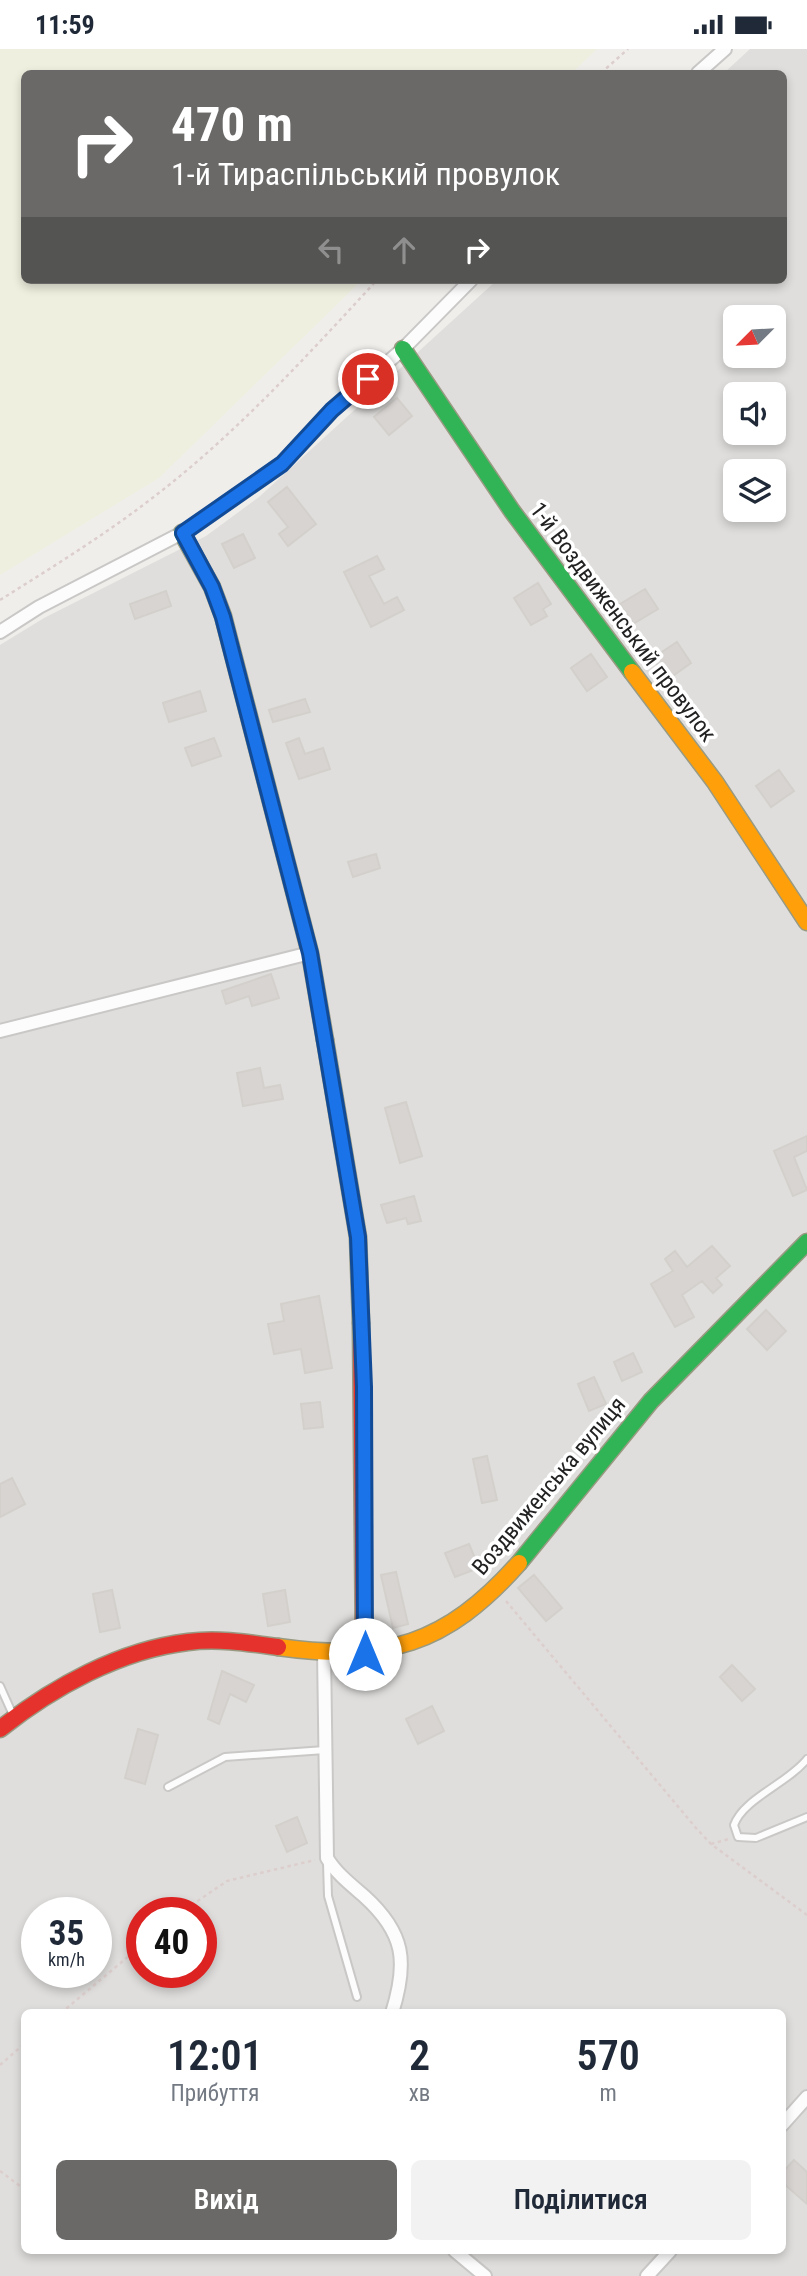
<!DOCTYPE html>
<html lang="uk">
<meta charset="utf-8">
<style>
:root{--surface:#fff;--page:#f2f2f3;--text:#1f2937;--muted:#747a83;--accent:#6a6968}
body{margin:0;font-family:"Roboto Condensed",sans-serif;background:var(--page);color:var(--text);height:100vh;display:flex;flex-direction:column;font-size:26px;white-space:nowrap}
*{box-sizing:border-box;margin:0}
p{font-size:23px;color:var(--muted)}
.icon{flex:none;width:38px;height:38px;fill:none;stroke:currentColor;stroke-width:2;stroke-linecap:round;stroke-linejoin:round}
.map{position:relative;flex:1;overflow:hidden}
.details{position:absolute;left:21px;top:1960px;width:765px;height:245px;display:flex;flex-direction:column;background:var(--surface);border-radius:10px;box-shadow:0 4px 10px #0003}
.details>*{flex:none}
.banner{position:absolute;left:21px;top:21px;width:766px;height:214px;border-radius:10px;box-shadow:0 4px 10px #0003;background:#6a6968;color:#fff;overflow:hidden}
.needle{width:46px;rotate:246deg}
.controls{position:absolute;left:723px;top:256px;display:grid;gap:14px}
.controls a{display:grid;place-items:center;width:63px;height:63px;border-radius:10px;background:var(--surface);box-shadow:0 4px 10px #0003;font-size:35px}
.speed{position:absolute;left:21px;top:1848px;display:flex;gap:14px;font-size:35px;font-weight:700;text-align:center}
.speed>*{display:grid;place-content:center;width:91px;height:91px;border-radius:50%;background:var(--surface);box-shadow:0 4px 10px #0003;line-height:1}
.speed small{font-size:18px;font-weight:400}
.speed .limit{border:10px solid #d22;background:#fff;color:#111}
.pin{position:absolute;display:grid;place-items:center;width:60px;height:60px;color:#fff;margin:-30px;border:4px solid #fff;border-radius:50%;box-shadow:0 2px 7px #0007}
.me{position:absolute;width:77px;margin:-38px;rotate:0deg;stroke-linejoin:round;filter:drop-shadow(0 0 5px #0008)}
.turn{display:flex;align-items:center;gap:24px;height:147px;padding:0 35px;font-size:32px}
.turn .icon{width:91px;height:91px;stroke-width:2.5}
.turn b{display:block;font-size:49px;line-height:60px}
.lanes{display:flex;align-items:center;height:66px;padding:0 35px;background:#0003;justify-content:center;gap:35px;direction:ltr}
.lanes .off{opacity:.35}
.eta{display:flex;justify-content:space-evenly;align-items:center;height:119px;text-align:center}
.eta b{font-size:42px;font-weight:600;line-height:49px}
.button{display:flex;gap:14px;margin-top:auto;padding:14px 35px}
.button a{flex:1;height:80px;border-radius:10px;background:var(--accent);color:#fff;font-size:28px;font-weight:600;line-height:80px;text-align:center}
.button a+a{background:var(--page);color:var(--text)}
.status{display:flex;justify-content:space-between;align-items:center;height:49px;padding:0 35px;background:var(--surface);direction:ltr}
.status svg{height:19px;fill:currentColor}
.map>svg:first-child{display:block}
.residential{fill:#dfdedc;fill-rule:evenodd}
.farmland{fill:#efefdf}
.building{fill:#d7d4d2;stroke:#d3d0cc;stroke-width:2}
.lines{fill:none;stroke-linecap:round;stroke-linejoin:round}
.lane-casing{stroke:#c9c8c7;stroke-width:10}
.street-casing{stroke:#c9c8c7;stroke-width:16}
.fast-casing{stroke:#999a82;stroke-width:19}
.slow-casing{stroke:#999a82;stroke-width:19}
.jam-casing{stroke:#999a82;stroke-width:19}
.path{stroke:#dccecd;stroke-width:2.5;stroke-dasharray:3.5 3.5;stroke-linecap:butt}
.lane{stroke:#fdfcfc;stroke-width:6}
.street{stroke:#fdfcfc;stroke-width:12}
.fast{stroke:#30b455;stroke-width:16}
.slow{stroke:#ff9f0a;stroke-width:16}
.jam{stroke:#e5322d;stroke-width:16}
.route-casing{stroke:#114b97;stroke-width:18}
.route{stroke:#1a73e8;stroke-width:12}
.labels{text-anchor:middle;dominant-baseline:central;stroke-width:7;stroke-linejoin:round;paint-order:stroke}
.street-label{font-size:23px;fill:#222;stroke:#fff}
</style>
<div class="status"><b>11:59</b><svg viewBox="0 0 49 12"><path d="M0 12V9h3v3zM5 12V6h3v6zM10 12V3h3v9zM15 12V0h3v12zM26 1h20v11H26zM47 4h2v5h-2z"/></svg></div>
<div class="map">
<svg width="807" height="2227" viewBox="0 0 807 2227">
<rect width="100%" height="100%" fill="#f0eeeb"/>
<path class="residential" d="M750,0H807V2227H0V596L44,569L206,487L259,448L497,231H784V24H724ZM735,268H774V306H735ZM735,345H774V383H735ZM735,422H774V460H735ZM37,1864H96V1923H37ZM142,1864H201V1923H142ZM24,1964H782V2202H24Z"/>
<path class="farmland" d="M0,0H597L572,24H24V231H362L159,429L0,526Z"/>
<path class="building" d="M397,349L412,367L389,386L374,368Z
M287,438L316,475L288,497L279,485L288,478L268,453Z
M243,485L255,509L234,519L222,495Z
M377,507L384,520L369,527L384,555L397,548L404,561L371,578L344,523Z
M538,534L551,555L543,560L547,567L531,576L514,549Z
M645,540L658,560L633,575L620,555Z
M166,542L171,557L135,570L130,555Z
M677,593L691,614L667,631L653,609Z
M591,605L607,628L587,642L571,619Z
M200,642L206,662L169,673L163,654Z
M305,650L310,663L273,673L269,661Z
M214,689L221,707L192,717L185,699Z
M299,689L305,705L323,699L330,720L299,730L286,694Z
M779,721L794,742L771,758L756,737Z
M376,805L380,819L353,828L348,813Z
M271,925L279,949L252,957L249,947L226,955L222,942Z
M260,1019L264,1039L280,1036L283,1050L243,1057L237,1024Z
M406,1053L422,1107L400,1114L385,1059Z
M807,1087V1102L794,1108L807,1141L793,1147L774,1102Z
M414,1147L421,1172L408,1175L406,1169L387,1174L381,1156Z
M712,1197L730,1217L716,1229L722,1236L713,1244L702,1232L682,1246L694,1268L675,1278L651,1235L673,1222L665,1210L675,1202L687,1218Z
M319,1247L332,1319L305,1324L301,1300L274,1305L268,1275L284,1272L281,1255Z
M766,1261L786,1282L767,1301L747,1280Z
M633,1304L642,1323L622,1332L614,1313Z
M594,1328L606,1355L589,1362L578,1335Z
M320,1353L323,1378L304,1380L301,1355Z
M487,1407L497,1451L482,1454L473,1410Z
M12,1429L25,1455L0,1468V1435Z
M469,1495L479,1519L455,1528L445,1504Z
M396,1523L408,1575L393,1579L381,1526Z
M534,1526L562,1559L546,1572L518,1539Z
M112,1541L120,1579L100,1583L93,1545Z
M285,1541L290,1573L268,1577L263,1545Z
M732,1616L755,1640L742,1652L720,1628Z
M222,1622L254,1636L246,1653L230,1645L219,1675L208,1670Z
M432,1657L444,1682L418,1695L406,1670Z
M138,1680L158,1686L145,1735L125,1729Z
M297,1768L307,1794L287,1803L276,1777Z
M794,2111L807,2123V2155L782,2133V2124Z"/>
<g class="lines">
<g class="lane-casing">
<path id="lane" d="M0,1637L13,1666
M807,1710C788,1734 743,1750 734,1776L738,1788L756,1789L807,1768
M168,1738L225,1708L325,1701
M327,1814L328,1847L357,1948"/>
</g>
<g class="street-casing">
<path id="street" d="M698,24L725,0
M0,583L39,558L182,484L282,414L332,361L403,300L471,231
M0,982L310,904
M324,1603L327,1809C336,1824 350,1835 364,1847C405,1884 408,1913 392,1964
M782,2076L807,2048
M455,2202L485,2227
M647,2227L670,2202"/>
</g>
<g class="fast-casing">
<path id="fast" d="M403,300L512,462L632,623
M182,484L212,538L223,567L310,904L325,991
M519,1514L651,1352L807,1193"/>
</g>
<g class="slow-casing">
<path id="slow" d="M632,623L715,733L807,873
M325,991L358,1188L361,1274
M278,1598C386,1613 445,1597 519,1514"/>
</g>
<g class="jam-casing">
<path id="jam" d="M361,1274L364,1605
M0,1680C53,1638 120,1601 188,1593C218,1589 249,1594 278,1598"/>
</g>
<path class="path" d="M601,24L628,0
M0,551C51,519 103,487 151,450C234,387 306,308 377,231
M506,1552L696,1779L711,1795L807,1866
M711,1795L729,1790
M180,1864L227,1832L315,1811
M61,1964L142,1896
M0,2016L24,1995
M0,2122L24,2140"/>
<use href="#lane" class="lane"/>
<use href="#street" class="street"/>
<use href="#fast" class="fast"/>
<use href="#slow" class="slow"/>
<use href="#jam" class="jam"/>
</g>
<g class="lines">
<g class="route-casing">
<path id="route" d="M365,1605L364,1338L358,1188L310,904L223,568L212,538L183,484L282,415L332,361L368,330"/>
</g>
<use href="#route" class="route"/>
</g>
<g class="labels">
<g class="street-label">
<text transform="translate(623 573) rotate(53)">1-й Воздвиженський провулок</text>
<text transform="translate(549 1437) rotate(-50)">Воздвиженська вулиця</text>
</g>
</g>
</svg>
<div class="controls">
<a><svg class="needle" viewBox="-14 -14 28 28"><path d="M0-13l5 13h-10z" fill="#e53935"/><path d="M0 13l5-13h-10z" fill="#747a83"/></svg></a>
<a><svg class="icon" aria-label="sound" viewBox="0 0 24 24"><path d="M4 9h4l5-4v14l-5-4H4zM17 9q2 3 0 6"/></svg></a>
<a><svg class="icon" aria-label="layers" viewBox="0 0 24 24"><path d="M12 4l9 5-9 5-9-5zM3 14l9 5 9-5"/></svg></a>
</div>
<div class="speed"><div>35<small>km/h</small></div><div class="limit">40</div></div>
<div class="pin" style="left:368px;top:330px;background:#d93025"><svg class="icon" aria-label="arrive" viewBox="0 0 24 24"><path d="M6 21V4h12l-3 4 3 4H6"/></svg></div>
<svg class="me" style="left:365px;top:1605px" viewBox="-20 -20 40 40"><circle r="19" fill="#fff"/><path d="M0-13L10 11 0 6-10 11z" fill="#1a73e8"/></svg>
<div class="banner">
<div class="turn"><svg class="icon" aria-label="right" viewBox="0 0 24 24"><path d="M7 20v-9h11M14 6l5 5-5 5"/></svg><div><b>470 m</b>1-й Тираспільський провулок</div></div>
<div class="lanes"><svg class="icon off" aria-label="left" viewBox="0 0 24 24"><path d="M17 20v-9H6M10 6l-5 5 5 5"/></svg><svg class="icon off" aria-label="ahead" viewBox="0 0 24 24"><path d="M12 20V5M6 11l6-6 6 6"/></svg><svg class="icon" aria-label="right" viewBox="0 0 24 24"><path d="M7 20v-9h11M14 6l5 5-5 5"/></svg></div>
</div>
<section class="details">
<div class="eta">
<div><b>12:01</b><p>Прибуття</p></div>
<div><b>2</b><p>хв</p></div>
<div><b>570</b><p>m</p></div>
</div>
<div class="button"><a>Вихід</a><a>Поділитися</a></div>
</section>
</div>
